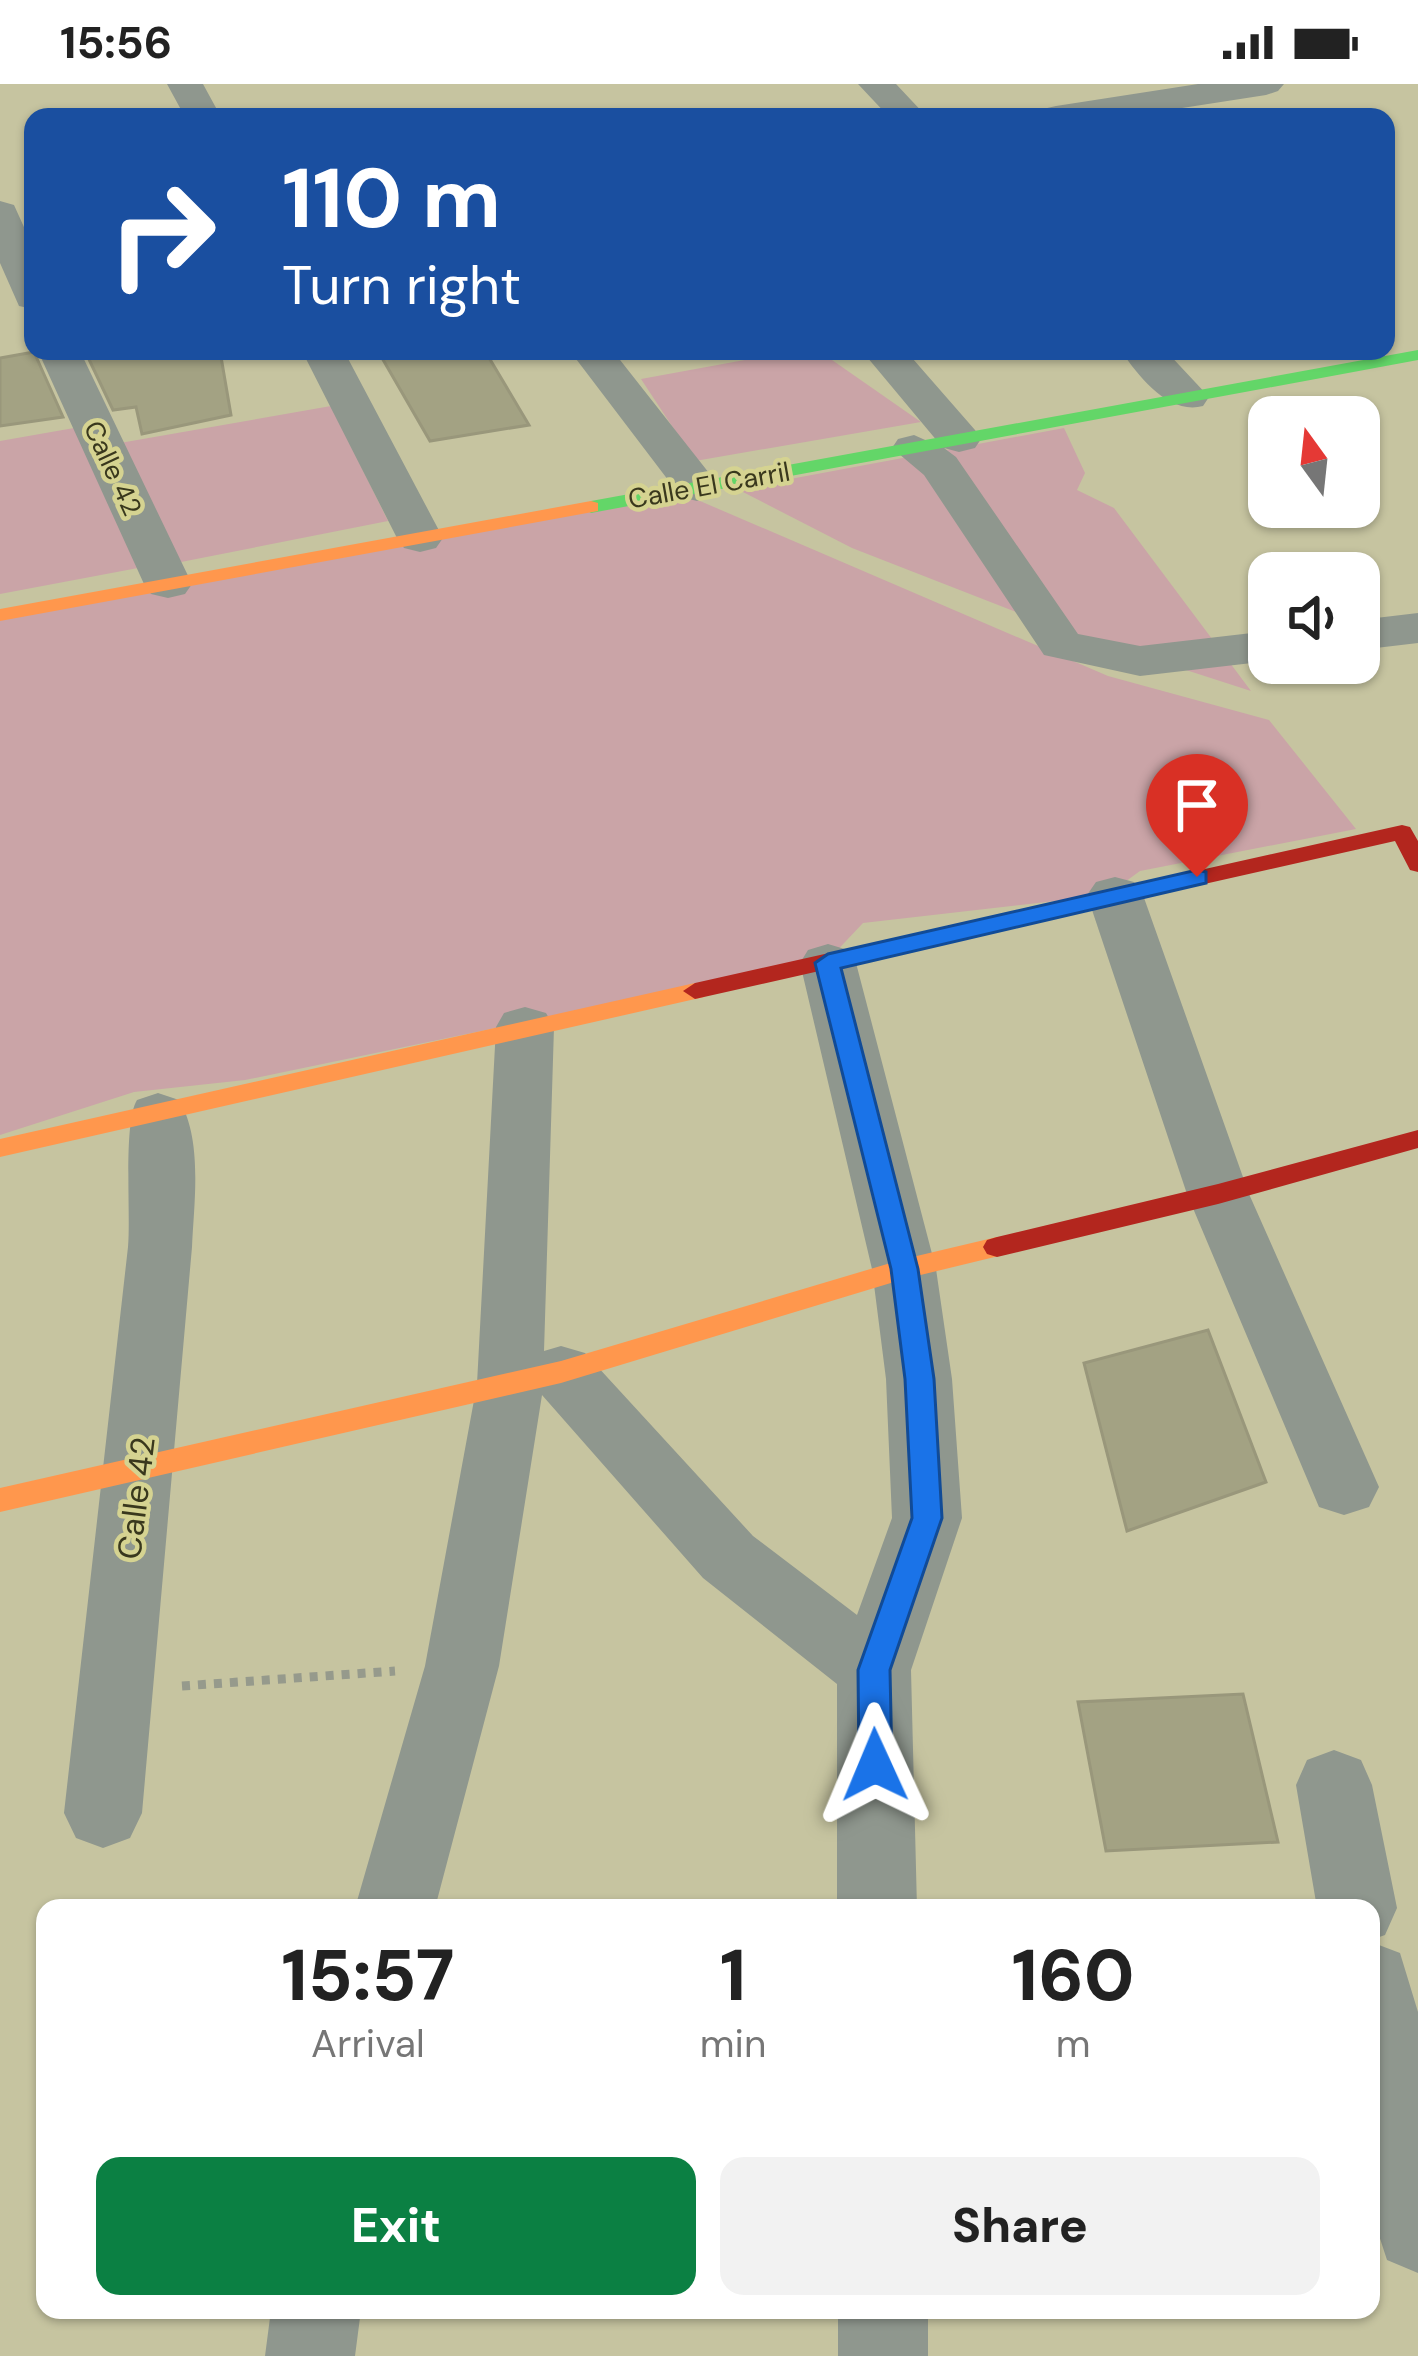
<!DOCTYPE html>
<style>
:root{--surface:#fff;--page:#f2f2f2;--text:#222;--muted:#767676;--accent:#0b8043}
body{margin:0;font-family:"DM Sans",sans-serif;background:var(--page);color:var(--text);height:100vh;display:flex;flex-direction:column;font-size:45px;white-space:nowrap}
*{box-sizing:border-box;margin:0}
p{font-size:39px;color:var(--muted)}
.icon{flex:none;width:66px;height:66px;fill:none;stroke:currentColor;stroke-width:2;stroke-linecap:round;stroke-linejoin:round}
.map{position:relative;flex:1;overflow:hidden}
.sheet{position:absolute;left:36px;top:1815px;width:1344px;height:420px;display:flex;flex-direction:column;background:var(--surface);border-radius:24px;box-shadow:0 3px 9px #0004}
.sheet>*{flex:none}
.hud{position:absolute;left:24px;top:24px;width:1371px;height:252px;border-radius:24px;box-shadow:0 3px 9px #0004;background:#1a4fa0;color:#fff;overflow:hidden}
.needle{width:78px;rotate:345deg}
.controls{position:absolute;left:1248px;top:312px;display:grid;gap:24px}
.controls a{display:grid;place-items:center;width:132px;height:132px;border-radius:24px;background:var(--surface);box-shadow:0 3px 9px #0004;font-size:60px}
.pin{position:absolute;display:grid;place-items:center;width:102px;height:102px;color:#fff;margin:-123px -51px;border-radius:50% 50% 50% 0;rotate:-45deg;box-shadow:0 0 12px #0007}
.pin .icon{rotate:45deg}
.me{position:absolute;width:132px;margin:-66px;rotate:359deg;stroke-linejoin:round;filter:drop-shadow(0 0 9px #0008)}
.turn{display:flex;align-items:center;gap:42px;height:252px;padding:0 60px;font-size:54px}
.turn .icon{width:156px;height:156px;stroke-width:2.5}
.turn b{display:block;font-size:84px;line-height:102px}
.eta{display:flex;justify-content:space-evenly;align-items:center;height:204px;text-align:center}
.eta b{font-size:72px;font-weight:800;line-height:84px}
.primary-button{display:flex;gap:24px;margin-top:auto;padding:24px 60px}
.primary-button a{flex:1;height:138px;border-radius:24px;background:var(--accent);color:#fff;font-size:48px;font-weight:800;line-height:138px;text-align:center}
.primary-button a+a{background:var(--page);color:var(--text)}
.status{display:flex;justify-content:space-between;align-items:center;height:84px;padding:0 60px;background:var(--surface);direction:ltr}
.status svg{height:33px;fill:currentColor}
.map>svg:first-child{display:block}
.forest{fill:#caa4a7}
.building{fill:#a3a283;stroke:#99977b;stroke-width:3}
.lines{fill:none;stroke-linecap:round;stroke-linejoin:round}
.path{stroke:#969a8c;stroke-width:9;stroke-dasharray:8 8;stroke-linecap:butt}
.street{fill:#8f978e;fill-rule:evenodd}
.fast{fill:#63d668;fill-rule:evenodd}
.slow{fill:#ff974d;fill-rule:evenodd}
.jam{fill:#b3261e;fill-rule:evenodd}
.route{fill:#1a73e8;stroke:#114b97;stroke-width:3}
.labels{text-anchor:middle;dominant-baseline:central;stroke-width:9;stroke-linejoin:round;paint-order:stroke}
.far-street-label{font-size:27px;fill:#39381d;stroke:#d5d391}
.street-label{font-size:33px;fill:#39381d;stroke:#d5d391}
</style>
<div class="status"><b>15:56</b><svg viewBox="0 0 49 12"><path d="M0 12V9h3v3zM5 12V6h3v6zM10 12V3h3v9zM15 12V0h3v12zM26 1h20v11H26zM47 4h2v5h-2z"/></svg></div>
<div class="map">
<svg width="1418" height="2272" viewBox="0 0 1418 2272">
<rect width="100%" height="100%" fill="#c6c4a0"/>
<path class="forest" d="M756,267H828L832,276L921,338L695,377L641,295L761,273Z
M331,322L388,437L176,479L120,359Z
M74,344L138,484L0,510V357Z
M1064,344L1085,389L1077,406L1114,424L1251,607L1062,546L852,464L737,405Z
M679,408L1108,592L1269,636L1356,745L1140,787L1107,811L863,839L829,875L245,996L134,1008L0,1051V534Z"/>
<path class="building" d="M85,267H220L231,331L142,350L136,323L113,326Z
M378,267H485L529,341L430,357Z
M34,268L63,333L0,342V274Z
M1208,1246L1266,1398L1127,1447L1084,1279Z
M1243,1610L1278,1758L1106,1767L1078,1618Z"/>
<g class="lines">
<path class="path" d="M182,1602L395,1587"/>
<path class="street" d="M167,0H203L221,33H185Z
M858,0H896L927,33H889Z
M1198,0H1284L1278,7L1266,11L1124,33H1038L1043,25L1056,22Z
M0,117L14,121L33,163V225L19,222L0,179Z
M38,267H80L192,500L185,510L168,514L151,510L144,500Z
M302,267H344L443,454L436,464L420,468L404,464L397,454Z
M570,267H613L720,403L713,413L697,417L681,413Z
M862,267H906L975,346L981,355L975,364L959,368L944,364L956,373L1078,550L1140,562L1269,547V577L1140,592L1044,571L924,391L892,364L898,355L914,351L943,364Z
M1121,267H1166L1209,313L1203,322C1169,331 1140,294 1121,267Z
M1418,529V559L1359,566V536Z
M1115,793L1134,798L1143,811L1249,1110L1379,1403L1369,1423L1344,1431L1319,1423L1187,1110L1087,811L1096,798Z
M828,860L848,866L856,879L936,1185L952,1295L962,1434L911,1586L917,1824H837V1600L703,1494L542,1311L499,1582L435,1824H355L425,1582L477,1300L496,943L504,929L525,923L546,929L554,943L544,1267L561,1262L585,1269L753,1452L857,1531L892,1434L886,1295L872,1185L800,879L808,866Z
M158,1009L179,1016C203,1056 194,1118 192,1163L142,1729L130,1754L103,1764L76,1754L64,1729L128,1163C131,1129 123,1039 137,1016Z
M1334,1666L1361,1676L1372,1701L1397,1824L1385,1851L1371,1856V1824H1317L1296,1701L1307,1676Z
M1371,1858L1400,1869L1418,1928V2189L1387,2176L1371,2127Z
M271,2226H361L355,2272H265Z
M838,2226H928V2272H838Z"/>
<path class="fast" d="M1418,266V276L591,429L581,423L591,417Z"/>
<path class="slow" d="M591,417L598,419V427L0,537V525Z
M695,899L704,901L707,907L704,913L0,1073V1055Z
M997,1153L1007,1156L1011,1163L1007,1170L904,1195L561,1299L0,1428V1404L561,1277L904,1175Z"/>
<path class="jam" d="M1402,741L1410,743L1418,757V788L1410,786L1395,757L695,915L683,907L695,899Z
M1418,1046V1064L1218,1120L997,1173L987,1170L983,1163L987,1156L997,1153L1218,1100Z"/>
</g>
<path class="route" d="M1197,786L1206,788V799L841,884L918,1185L934,1295L942,1434L890,1586L892,1681L887,1692L875,1696L864,1692L859,1681L858,1586L912,1434L905,1295L891,1185L815,879L828,870Z"/>
<g class="labels">
<g class="far-street-label">
<text transform="translate(113 384) rotate(65)">Calle 42</text>
<text transform="translate(709 401) rotate(-10)">Calle El Carril</text>
</g>
<g class="street-label">
<text transform="translate(136 1414) rotate(-83)">Calle 42</text>
</g>
</g>
</svg>
<div class="controls">
<a><svg class="needle" viewBox="-14 -14 28 28"><path d="M0-13l5 13h-10z" fill="#e53935"/><path d="M0 13l5-13h-10z" fill="#767676"/></svg></a>
<a><svg class="icon" aria-label="sound" viewBox="0 0 24 24"><path d="M4 9h4l5-4v14l-5-4H4zM17 9q2 3 0 6"/></svg></a>
</div>
<div class="pin" style="left:1197px;top:793px;background:#d93025"><svg class="icon" aria-label="arrive" viewBox="0 0 24 24"><path d="M6 21V4h12l-3 4 3 4H6"/></svg></div>
<svg class="me" style="left:875px;top:1681px" viewBox="-20 -20 40 40"><path d="M0-17L14 15 0 8-14 15z" fill="#1a73e8" stroke="#fff" stroke-width="4"/></svg>
<div class="hud">
<div class="turn"><svg class="icon" aria-label="right" viewBox="0 0 24 24"><path d="M7 20v-9h11M14 6l5 5-5 5"/></svg><div><b>110 m</b>Turn right</div></div>
</div>
<section class="sheet">
<div class="eta">
<div><b>15:57</b><p>Arrival</p></div>
<div><b>1</b><p>min</p></div>
<div><b>160</b><p>m</p></div>
</div>
<div class="primary-button"><a>Exit</a><a>Share</a></div>
</section>
</div>
